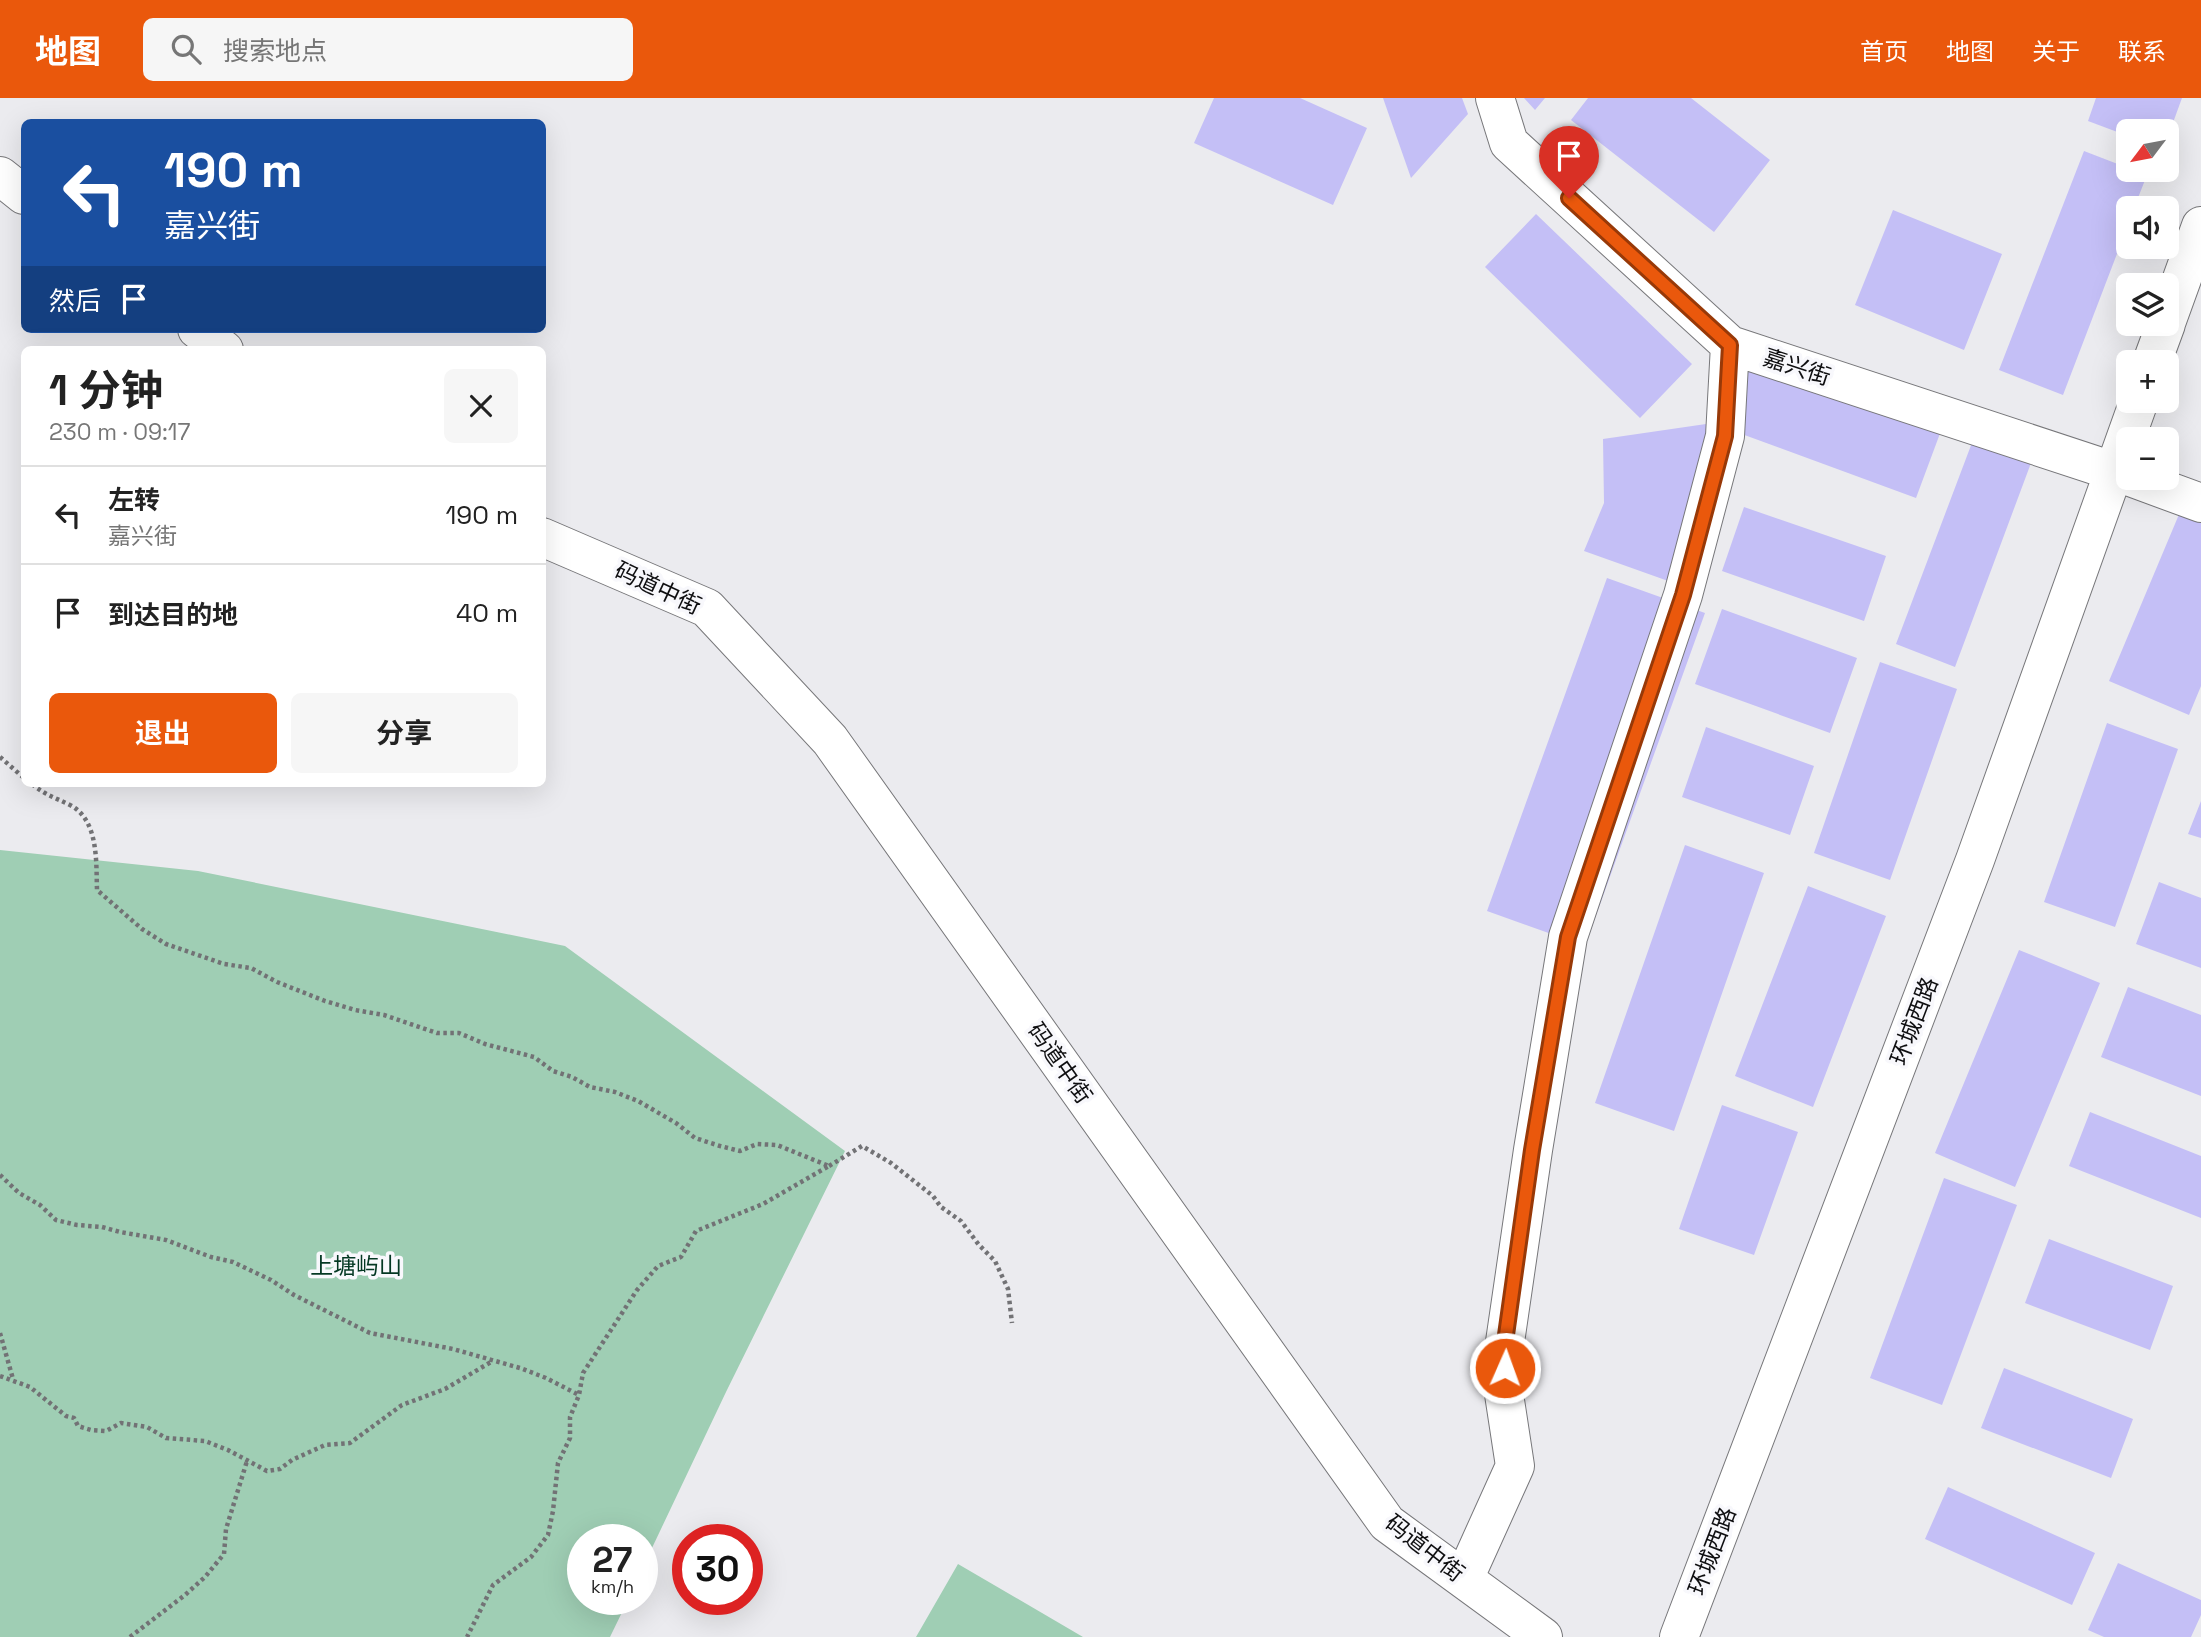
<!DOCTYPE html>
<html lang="zh">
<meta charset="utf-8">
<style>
:root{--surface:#fff;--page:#f6f6f6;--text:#222;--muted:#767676;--line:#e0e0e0;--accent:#ea580c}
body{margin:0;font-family:"Space Grotesk","Noto Sans SC",sans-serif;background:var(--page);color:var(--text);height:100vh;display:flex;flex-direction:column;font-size:26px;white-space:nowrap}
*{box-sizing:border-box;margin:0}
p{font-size:23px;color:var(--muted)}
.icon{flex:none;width:38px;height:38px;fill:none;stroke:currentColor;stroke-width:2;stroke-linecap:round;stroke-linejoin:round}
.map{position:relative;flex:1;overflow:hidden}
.sheet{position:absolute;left:21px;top:248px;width:525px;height:441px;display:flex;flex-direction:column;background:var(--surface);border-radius:10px;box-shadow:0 7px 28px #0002}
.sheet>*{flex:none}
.hud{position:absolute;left:21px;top:21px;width:525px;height:214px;border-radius:10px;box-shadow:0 7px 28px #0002;background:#1a4fa0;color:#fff;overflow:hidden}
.needle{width:46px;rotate:238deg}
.controls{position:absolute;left:2116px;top:21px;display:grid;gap:14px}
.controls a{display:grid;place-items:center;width:63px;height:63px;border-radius:10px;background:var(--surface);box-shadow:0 7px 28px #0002;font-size:35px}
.speed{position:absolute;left:567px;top:1426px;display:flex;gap:14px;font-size:35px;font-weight:700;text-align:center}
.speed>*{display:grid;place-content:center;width:91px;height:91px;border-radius:50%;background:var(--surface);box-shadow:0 7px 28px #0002;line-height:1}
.speed small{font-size:18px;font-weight:400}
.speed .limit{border:10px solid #d22;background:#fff;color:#111}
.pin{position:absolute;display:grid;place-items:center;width:60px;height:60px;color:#fff;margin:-72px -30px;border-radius:50% 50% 50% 0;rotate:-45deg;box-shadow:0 0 7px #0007}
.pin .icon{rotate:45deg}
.me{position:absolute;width:77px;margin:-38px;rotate:2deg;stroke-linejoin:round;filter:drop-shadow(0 0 5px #0008)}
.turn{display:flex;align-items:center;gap:24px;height:147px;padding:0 28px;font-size:32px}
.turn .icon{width:91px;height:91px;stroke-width:2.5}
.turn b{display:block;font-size:49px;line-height:60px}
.then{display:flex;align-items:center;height:66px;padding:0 28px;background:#0003;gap:14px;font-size:26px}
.round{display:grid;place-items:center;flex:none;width:74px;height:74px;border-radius:10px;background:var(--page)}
.overview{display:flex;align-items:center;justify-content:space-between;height:119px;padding:0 28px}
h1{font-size:42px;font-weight:700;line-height:52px}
.button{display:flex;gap:14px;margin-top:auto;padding:14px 28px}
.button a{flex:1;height:80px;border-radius:10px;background:var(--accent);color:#fff;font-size:28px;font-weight:700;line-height:80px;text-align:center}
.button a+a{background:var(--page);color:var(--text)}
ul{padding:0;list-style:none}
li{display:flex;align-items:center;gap:21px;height:98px;padding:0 28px;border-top:2px solid var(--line)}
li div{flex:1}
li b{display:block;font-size:26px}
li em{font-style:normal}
header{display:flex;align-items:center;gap:42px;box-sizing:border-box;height:98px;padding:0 35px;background:var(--accent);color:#fff}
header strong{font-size:33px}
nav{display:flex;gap:38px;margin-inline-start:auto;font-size:24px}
.search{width:490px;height:63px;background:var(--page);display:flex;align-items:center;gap:18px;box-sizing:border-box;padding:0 24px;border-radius:10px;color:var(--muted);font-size:26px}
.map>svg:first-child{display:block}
.green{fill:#9fceb4}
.building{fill:#c4bff6}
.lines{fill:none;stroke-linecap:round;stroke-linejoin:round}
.minor-casing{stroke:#77777a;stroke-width:40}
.path{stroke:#727275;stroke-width:4.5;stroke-dasharray:3.5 3.5;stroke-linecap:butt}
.minor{stroke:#fff;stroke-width:38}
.route-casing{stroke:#983908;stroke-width:18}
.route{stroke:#ea580c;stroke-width:12}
.labels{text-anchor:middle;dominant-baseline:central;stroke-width:7;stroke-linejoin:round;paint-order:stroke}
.street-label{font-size:23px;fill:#0f0f11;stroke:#f8f8fc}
.park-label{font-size:23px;fill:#043823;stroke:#f8f8fc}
</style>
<header>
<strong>地图</strong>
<div class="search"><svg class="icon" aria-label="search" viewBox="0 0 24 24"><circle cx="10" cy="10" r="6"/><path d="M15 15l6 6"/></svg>搜索地点</div>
<nav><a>首页</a><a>地图</a><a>关于</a><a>联系</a></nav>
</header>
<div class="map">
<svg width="2201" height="1539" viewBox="0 0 2201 1539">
<rect width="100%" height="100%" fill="#ebebef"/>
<path class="green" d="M0,752L198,773L565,848L845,1053L726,1294L642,1471V1442H583V1502H628L610,1539H0Z
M958,1466L1083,1539H916Z"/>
<path class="building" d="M1214,0H1300L1367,30L1333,107L1194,45Z
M1383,0H1462L1468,16L1411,80Z
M1524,0H1545L1535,12Z
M1588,0H1691L1770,62L1714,134L1571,22Z
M2096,0H2182L2167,41L2166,33H2128V38L2088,23Z
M2084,53L2128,70V72L2147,77L2134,110H2128V127L2063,297L1999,272Z
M1893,112L2002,156L1964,252L1855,207Z
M1536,116L1692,266L1640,320L1485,169Z
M1756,253L1945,322L1916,400L1728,331Z
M1706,326L1704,431L1685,489L1584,453L1604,405L1603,341Z
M1973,342L2031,365L1955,569L1896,546Z
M1744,409L1886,458L1864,523L1722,473Z
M2180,414L2201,423V588L2189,617L2109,583Z
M1607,480L1705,515L1585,848L1487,813Z
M1722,511L1857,560L1830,635L1695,586Z
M1880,564L1957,591L1890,782L1814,755Z
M2107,625L2178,651L2115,829L2044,804Z
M1706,629L1814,668L1790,737L1682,699Z
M2201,703V740L2188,736Z
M1685,747L1764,775L1674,1033L1595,1005Z
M2159,784L2201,800V870L2136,846Z
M1808,788L1886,818L1813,1009L1735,978Z
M2019,852L2100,885L2015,1089L1935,1055Z
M2128,889L2201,917V998L2101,959Z
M1722,1007L1798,1034L1754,1157L1679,1131Z
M2090,1014L2201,1058V1120L2069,1068Z
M1944,1080L2017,1107L1942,1307L1870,1280Z
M2049,1141L2173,1188L2150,1252L2025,1205Z
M2004,1270L2133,1321L2111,1380L1981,1330Z
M1948,1389L2095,1455L2072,1507L1925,1441Z
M2118,1465L2201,1502V1517L2191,1539H2104L2088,1532Z"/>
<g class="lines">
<g class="minor-casing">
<path id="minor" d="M1495,0L1509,45L1730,247L2128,378
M0,78L24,97
M2166,225L2201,128
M197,231L224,252
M2152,264L2166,226
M2133,380L2201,405
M542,439L707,510L830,642L1387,1425L1543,1539
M1464,1481L1515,1368L1504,1296L1505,1244L1533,1052L1568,839L1683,497L1725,338L1730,247
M1679,1539L1975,762L2139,303"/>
</g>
<path class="path" d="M0,659L24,680
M32,686C45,697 56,700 70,707C99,722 96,764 97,792L142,831L166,846L224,866L251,870L277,884L325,903L355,912L384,917L437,935H459L485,946L534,959L553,973L572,979L590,989L615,994L638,1003L676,1025L695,1040L720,1048L740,1053L757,1046L777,1047L829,1068L763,1106L696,1133L681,1159L658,1168L637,1192L583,1275L579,1297L570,1319V1340L558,1365L553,1413L548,1437L531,1459L493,1487L467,1539
M829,1068L862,1048L891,1065L933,1098L941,1109L961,1123L979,1147L995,1163L1008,1191L1012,1225
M0,1077L19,1095L40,1107L56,1122L77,1127L102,1129L120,1134L166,1142L211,1159L233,1164L271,1182L294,1197L370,1235L453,1251L520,1270L546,1280L579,1297
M0,1235L13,1281
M0,1278L30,1289L66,1318L74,1320L78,1328L91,1332L106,1333L121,1325L147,1329L166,1340L205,1343L228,1352L267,1373L280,1371L292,1362L325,1347L350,1345L402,1307L445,1291L491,1264
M130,1539L185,1497L205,1479L224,1456L226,1431L247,1363"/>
<use href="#minor" class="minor"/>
</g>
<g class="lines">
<g class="route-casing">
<path id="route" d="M1505,1270V1244L1532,1052L1568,839L1683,497L1725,338L1730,247L1569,100"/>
</g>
<use href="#route" class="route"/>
</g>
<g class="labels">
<g class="street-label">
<text transform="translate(1797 269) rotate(18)">嘉兴街</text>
<text transform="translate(658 490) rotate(25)">码道中街</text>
<text transform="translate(1914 923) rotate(-69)">环城西路</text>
<text transform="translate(1060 965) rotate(55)">码道中街</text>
<text transform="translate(1425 1450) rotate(38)">码道中街</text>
<text transform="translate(1712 1453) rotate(-69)">环城西路</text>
</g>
<g class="park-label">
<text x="356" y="1168">上塘屿山</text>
</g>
</g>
</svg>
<div class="controls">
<a><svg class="needle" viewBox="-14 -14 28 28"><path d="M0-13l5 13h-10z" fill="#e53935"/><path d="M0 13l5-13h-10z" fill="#767676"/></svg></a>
<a><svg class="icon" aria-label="sound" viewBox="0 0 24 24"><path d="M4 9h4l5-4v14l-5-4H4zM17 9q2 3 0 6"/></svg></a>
<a><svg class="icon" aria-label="layers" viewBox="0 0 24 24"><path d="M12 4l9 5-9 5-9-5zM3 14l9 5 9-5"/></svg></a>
<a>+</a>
<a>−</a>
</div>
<div class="speed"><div>27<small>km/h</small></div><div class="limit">30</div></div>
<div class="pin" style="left:1569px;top:100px;background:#d93025"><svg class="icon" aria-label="arrive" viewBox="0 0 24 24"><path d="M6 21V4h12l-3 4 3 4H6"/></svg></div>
<svg class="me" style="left:1505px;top:1270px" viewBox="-20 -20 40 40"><circle r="17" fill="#ea580c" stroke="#fff" stroke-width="3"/><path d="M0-11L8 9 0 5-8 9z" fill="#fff"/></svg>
<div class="hud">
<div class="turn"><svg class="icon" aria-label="left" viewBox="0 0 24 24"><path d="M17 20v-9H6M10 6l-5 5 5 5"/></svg><div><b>190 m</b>嘉兴街</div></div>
<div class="then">然后<svg class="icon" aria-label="arrive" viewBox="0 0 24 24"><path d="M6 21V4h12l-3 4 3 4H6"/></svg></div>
</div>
<section class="sheet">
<div class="overview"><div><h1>1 分钟</h1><p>230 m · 09:17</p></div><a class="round"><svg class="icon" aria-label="close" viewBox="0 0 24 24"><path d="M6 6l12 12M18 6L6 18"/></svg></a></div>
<ul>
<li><svg class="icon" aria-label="left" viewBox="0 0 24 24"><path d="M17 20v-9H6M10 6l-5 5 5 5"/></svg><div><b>左转</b><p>嘉兴街</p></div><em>190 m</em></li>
<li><svg class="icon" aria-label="arrive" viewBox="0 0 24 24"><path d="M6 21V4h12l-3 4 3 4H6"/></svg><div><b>到达目的地</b></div><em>40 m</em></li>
</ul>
<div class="button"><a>退出</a><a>分享</a></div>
</section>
</div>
